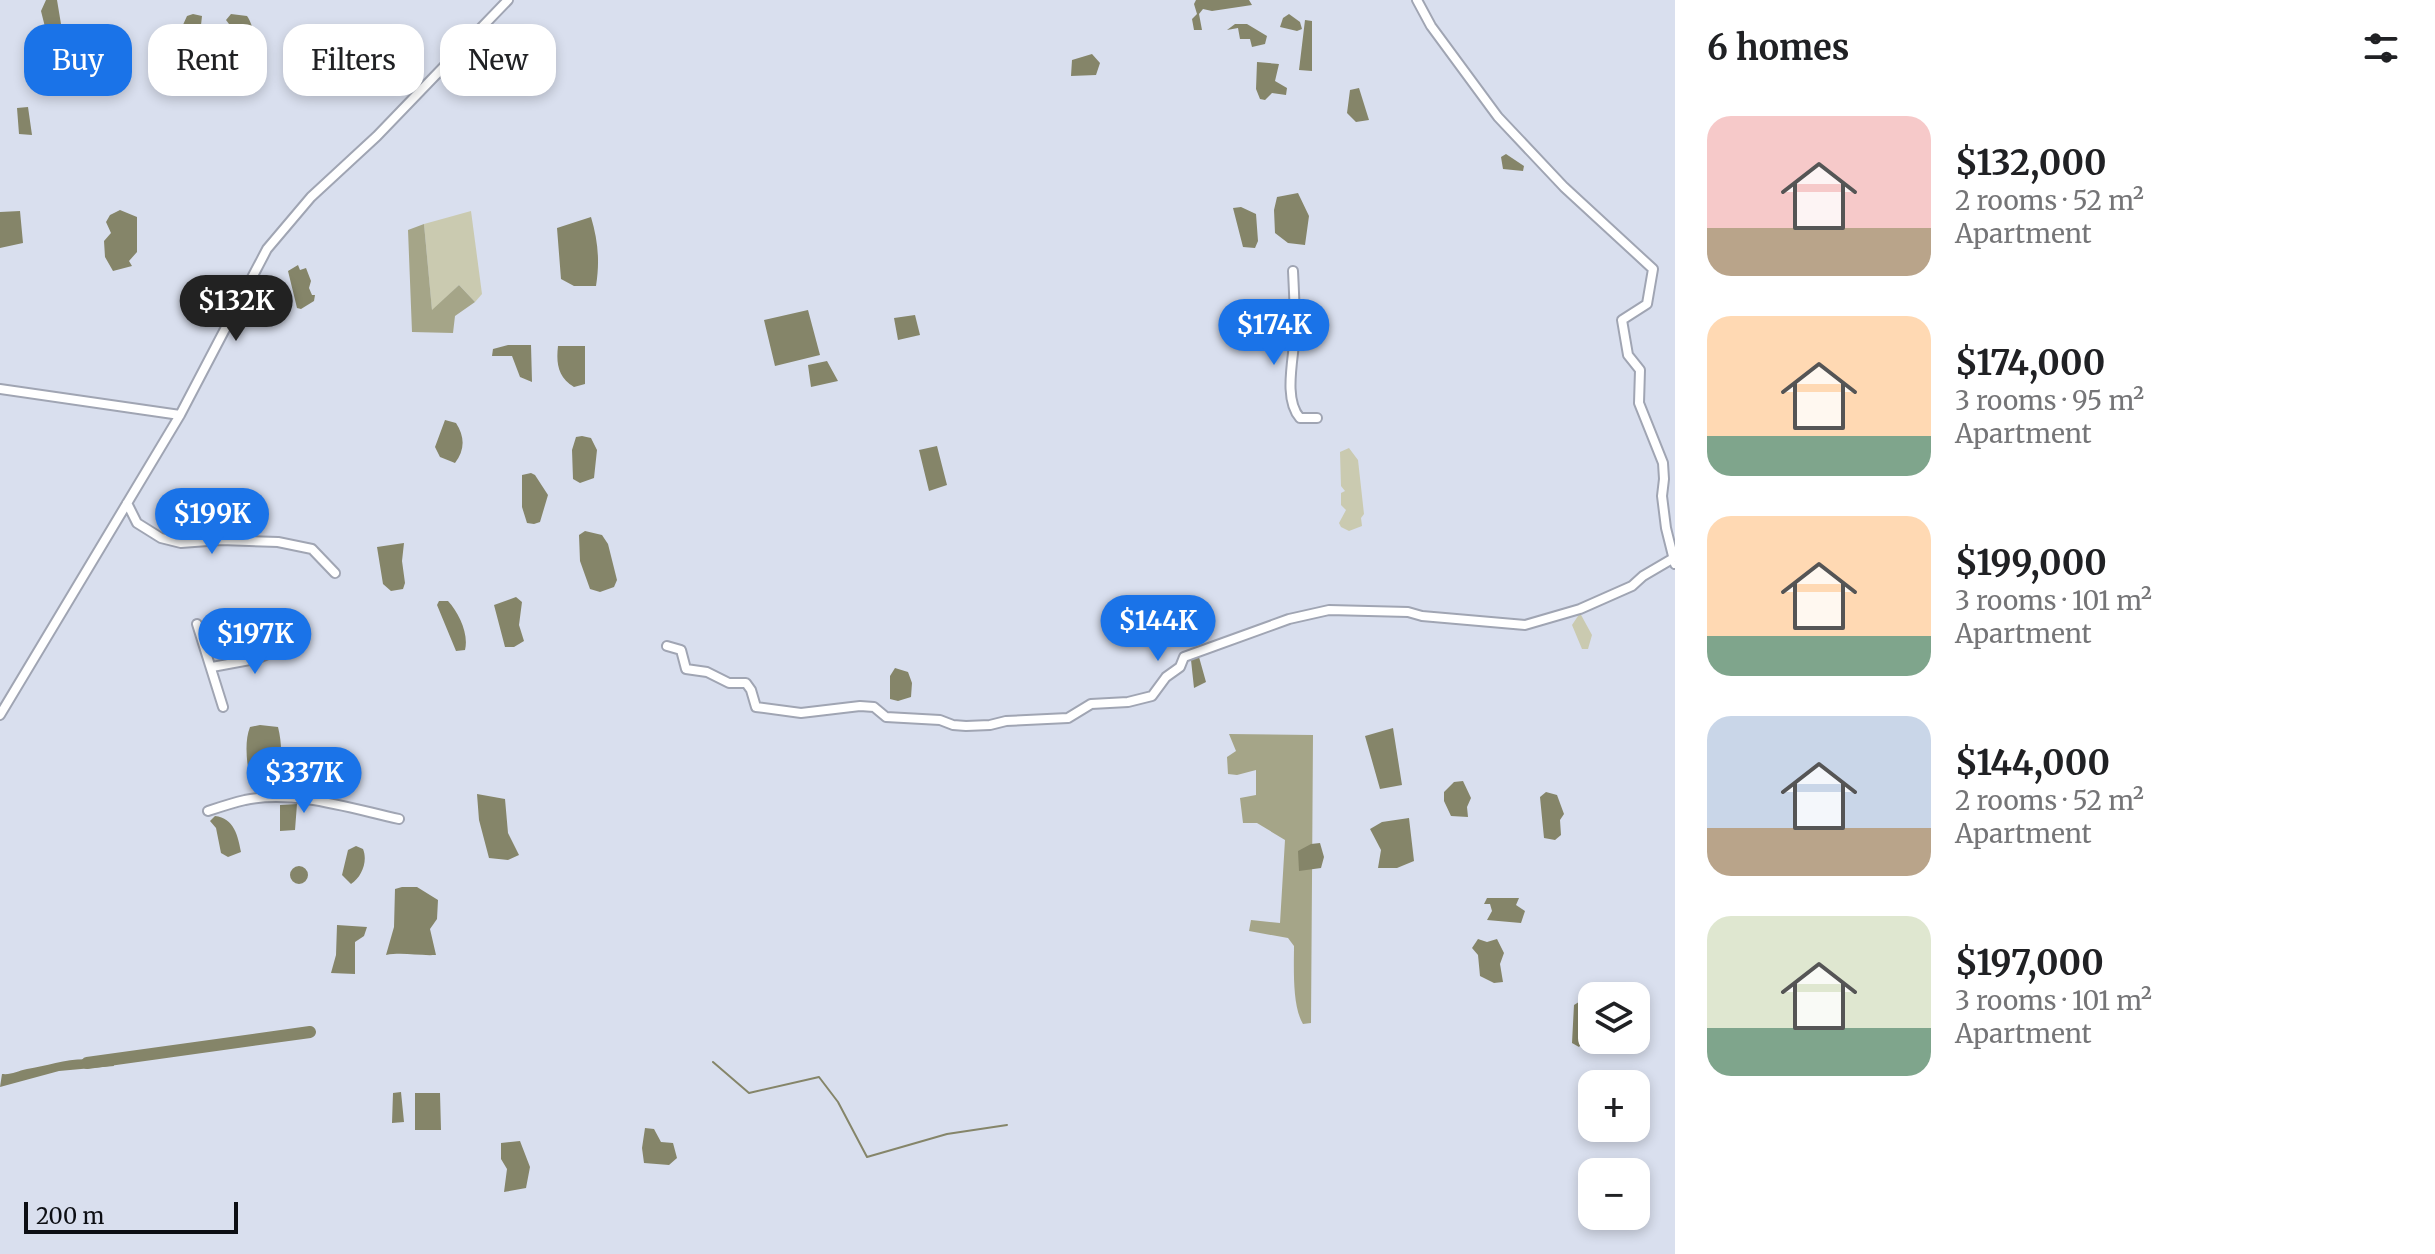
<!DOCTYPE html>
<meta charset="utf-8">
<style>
:root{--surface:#fff;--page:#f6f6f6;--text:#202124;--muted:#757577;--accent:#1a73e8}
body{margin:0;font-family:Merriweather,serif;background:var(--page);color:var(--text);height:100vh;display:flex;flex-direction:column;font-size:30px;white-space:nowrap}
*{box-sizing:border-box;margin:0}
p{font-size:26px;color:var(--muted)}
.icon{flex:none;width:44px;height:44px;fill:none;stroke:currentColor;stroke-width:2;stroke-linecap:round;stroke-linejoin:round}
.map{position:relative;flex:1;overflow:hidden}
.panel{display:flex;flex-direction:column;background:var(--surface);width:760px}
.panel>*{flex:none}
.hud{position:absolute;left:24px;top:24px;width:760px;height:72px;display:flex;gap:16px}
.buttons{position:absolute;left:1578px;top:982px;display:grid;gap:16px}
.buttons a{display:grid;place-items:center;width:72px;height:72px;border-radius:16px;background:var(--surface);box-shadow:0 4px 12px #0003;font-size:40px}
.scale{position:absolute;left:24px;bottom:20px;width:214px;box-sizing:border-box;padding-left:8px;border:4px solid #0d0f14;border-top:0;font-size:22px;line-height:28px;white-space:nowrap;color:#0d0f14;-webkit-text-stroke:6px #d9dfee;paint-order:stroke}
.price{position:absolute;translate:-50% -68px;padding:0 18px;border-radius:28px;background:var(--accent);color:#fff;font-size:26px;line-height:52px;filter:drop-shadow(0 2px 4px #0008)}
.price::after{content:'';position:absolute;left:50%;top:48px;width:24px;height:18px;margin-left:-12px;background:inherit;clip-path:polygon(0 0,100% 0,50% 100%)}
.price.on{background:#222;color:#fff}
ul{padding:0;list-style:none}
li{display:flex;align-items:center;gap:24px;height:200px;padding:0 32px}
li span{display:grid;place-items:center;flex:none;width:224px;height:160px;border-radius:24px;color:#555}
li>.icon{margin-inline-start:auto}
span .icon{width:96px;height:96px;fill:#fffc;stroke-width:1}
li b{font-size:34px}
h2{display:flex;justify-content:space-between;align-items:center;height:96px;padding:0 32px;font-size:34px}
.tag{padding:0 28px;border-radius:24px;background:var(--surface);box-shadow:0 4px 12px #0003;font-size:28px;line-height:72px}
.tag.on{background:var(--accent);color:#fff}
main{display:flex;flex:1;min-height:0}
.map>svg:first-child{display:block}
.green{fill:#cacab0}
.forest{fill:#a5a588}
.water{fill:#858569}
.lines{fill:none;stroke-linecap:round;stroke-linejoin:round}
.stream{stroke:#858569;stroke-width:2}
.river{stroke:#858569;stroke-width:12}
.minor-casing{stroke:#a0a5b3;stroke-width:12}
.minor{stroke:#fff;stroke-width:8}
</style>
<main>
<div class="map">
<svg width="1675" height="1254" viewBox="0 0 1675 1254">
<rect width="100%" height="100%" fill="#d9dfee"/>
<path class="green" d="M471 211 482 294 475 302 459 285 432 311 424 224Z
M1349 448 1358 460 1364 514 1361 518 1362 526 1349 531 1341 527 1339 523 1346 510 1341 505V493L1345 491 1341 486 1340 452Z
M1580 613 1592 635 1588 649H1582L1572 625Z"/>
<path class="forest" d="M424 224 432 310 459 285 475 302 455 316 453 333 412 332 408 230Z
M1229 734 1313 735 1311 1023 1303 1024C1292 1006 1294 967 1294 946L1288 938 1249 931 1251 920 1280 923 1285 840 1257 823H1243L1240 798 1256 795V770L1237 775 1228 774 1227 757 1236 751Z"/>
<path class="water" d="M46 0H57L62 30 45 27 41 11Z
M1196 0H1249L1252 5 1212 11 1203 9 1199 14 1202 30H1194L1192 19 1197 14 1194 4Z
M193 14 202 16 201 25 196 30 203 34 197 44 184 39 182 27 187 16Z
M231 14 247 16C253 23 260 55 259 64L255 67 248 66 239 72 233 68 230 70 227 63 232 54 226 45 228 42 224 32 229 24 226 20Z
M1289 14 1300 22 1302 29 1297 31 1280 27 1283 18Z
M1305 20 1312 21V71L1299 70Z
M1235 24H1247L1267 36 1265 44 1252 47 1250 39H1240L1238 28 1227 30Z
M1092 54 1100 63 1096 75 1071 76 1072 60Z
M1257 62 1279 64 1275 81 1287 88 1286 95 1272 93 1265 100 1260 99 1256 89Z
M1359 88 1369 120 1356 122 1347 113 1350 90Z
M28 107 32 135 19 134 17 108Z
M1506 154 1524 166 1523 171 1503 169 1501 157Z
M1298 193 1309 216 1305 245 1288 243 1275 233 1274 210 1277 197Z
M1241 207 1256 214 1258 241 1255 248 1243 247 1233 208Z
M120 210 137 217V252L129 261 132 266 113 271 105 257 104 241 111 233 106 222 110 215Z
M20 211 23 243 0 248V212Z
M591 217C598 241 600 261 596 286H574L561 279 557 228Z
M298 265 300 270 306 268 311 281 309 288 312 295H315L314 301 301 309 297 308 288 271Z
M808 310 820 355 775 366 764 320Z
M915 315 920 335 898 340 894 318Z
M508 345H531L532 382 520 377 512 356H492L493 349Z
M558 346H585V384L574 387C558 377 556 364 558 346Z
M827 361 838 381 811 387 808 365Z
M445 420 456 423C465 437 465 450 455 463L440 457 435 447Z
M582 436 591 438 597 450 594 478 580 483 573 479 572 450 576 437Z
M937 446 947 485 929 491 919 450Z
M531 473 535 475 548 495 540 522 534 524 527 523 522 507V475Z
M585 531 602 535 608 544 617 580 614 587 600 592 590 589 580 561 579 535Z
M404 543 402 561 405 583 403 589 391 591 383 584 377 547Z
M516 597 522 602 519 625 524 641 514 647H505L494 605Z
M439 601H448C459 613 469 634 465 650L456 651 437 605Z
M1199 657 1206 682 1194 688 1191 660Z
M895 668 908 672 912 683 911 697 898 701 890 699V676Z
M260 725 278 727C283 747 282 768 275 787L252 789C248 772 243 744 250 727Z
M1393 728 1402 785 1380 789 1365 736Z
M325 772H336L339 776 338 792 333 798 312 793 314 775Z
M1463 781 1471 798 1467 807 1468 817 1451 816 1444 801V792L1454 782Z
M1546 792 1557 795 1564 814 1560 820 1561 835 1555 840 1544 838 1540 797Z
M477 794 505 799 508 833 519 855 508 860 489 858 479 820Z
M297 804 295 830 280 831V805Z
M215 816C234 818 238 836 241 852L228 857 221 853 216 828 210 821Z
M1409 818 1414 861 1397 868H1378L1381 850 1370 829 1382 822Z
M1320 843 1324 857 1321 868 1299 871 1298 851 1311 844Z
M356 846 363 849C368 861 362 877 351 884L342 875 348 850Z
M290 875a9 9 0 1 1 18 0a9 9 0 1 1-18 0Z
M402 887H417L438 900 437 919 430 929 436 955C418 956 403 952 386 955L394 927 395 889Z
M1487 898H1519L1516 905 1525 911 1521 923 1487 920 1492 911 1490 904H1484Z
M337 925 367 927 364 936 355 942V974L331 973 336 955Z
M1478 939 1487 942 1497 939 1504 953 1500 964 1503 982 1494 983 1480 976 1478 955 1472 948Z
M1582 1000 1587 1010 1592 1011V1032L1579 1047 1572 1043 1574 1005Z
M112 1055 114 1066 59 1071 0 1087 2 1074C12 1075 17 1071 27 1069 52 1065 79 1054 104 1062Z
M401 1092 404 1122 392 1123 393 1093Z
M415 1093H440L441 1130H415Z
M645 1128 654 1129 661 1142 673 1143 677 1158 669 1165 644 1163 642 1148Z
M520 1141 530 1167 526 1188 504 1192 507 1169 501 1159V1143Z"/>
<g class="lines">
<path class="stream" d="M713 1062 749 1093 819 1077 838 1102 867 1157 947 1134 1007 1125"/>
<path class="river" d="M87 1063 310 1032"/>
<g class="minor-casing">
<path id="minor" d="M1417 0 1431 26 1498 117 1564 187 1653 269 1647 304 1622 320 1628 355 1640 370 1639 403 1663 463 1664 479 1662 496 1666 528 1675 564
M1293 271C1294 291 1295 310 1295 330 1295 354 1282 398 1300 418H1317
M0 389 180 415
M127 503 137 523 161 538 181 543 221 540 278 542 312 549 335 573
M197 624 223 707
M667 646 681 650 686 669 707 672 729 683H746L751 690 756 707 801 713 860 706 874 707 886 717 940 720 953 725 966 726 990 725 1006 721 1068 718 1091 704 1128 702 1152 696 1166 677 1180 667 1184 657 1289 619 1329 610 1408 612 1422 616 1525 625 1580 609 1632 586 1643 576 1672 559
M212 667 256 659 287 646
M0 715 180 415 267 249 311 197 377 136 508 0
M208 811C220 807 232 803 245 800 296 790 349 808 399 819"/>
</g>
<use href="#minor" class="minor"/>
</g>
</svg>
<div class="buttons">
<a><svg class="icon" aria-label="layers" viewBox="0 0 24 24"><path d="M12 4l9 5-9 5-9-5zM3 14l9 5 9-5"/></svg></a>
<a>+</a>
<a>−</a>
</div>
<div class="scale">200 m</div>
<b class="price on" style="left:236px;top:343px">$132K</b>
<b class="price" style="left:1274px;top:367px">$174K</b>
<b class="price" style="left:212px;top:556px">$199K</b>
<b class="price" style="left:1158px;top:663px">$144K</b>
<b class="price" style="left:255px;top:676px">$197K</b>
<b class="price" style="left:304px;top:815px">$337K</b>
<div class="hud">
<a class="tag on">Buy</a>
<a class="tag">Rent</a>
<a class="tag">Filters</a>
<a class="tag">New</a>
</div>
</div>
<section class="panel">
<h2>6 homes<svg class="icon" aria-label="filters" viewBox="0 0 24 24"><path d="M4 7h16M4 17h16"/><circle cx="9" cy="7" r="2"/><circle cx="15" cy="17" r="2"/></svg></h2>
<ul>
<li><span style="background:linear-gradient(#f6c9c9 70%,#b9a48a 0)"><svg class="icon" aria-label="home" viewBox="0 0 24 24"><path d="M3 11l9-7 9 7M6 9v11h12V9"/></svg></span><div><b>$132,000</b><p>2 rooms · 52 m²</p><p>Apartment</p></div></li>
<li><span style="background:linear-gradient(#ffd9b3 75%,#7fa58c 0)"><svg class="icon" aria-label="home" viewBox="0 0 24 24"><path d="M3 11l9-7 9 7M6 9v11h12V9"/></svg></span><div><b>$174,000</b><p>3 rooms · 95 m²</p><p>Apartment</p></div></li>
<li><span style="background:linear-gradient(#ffd9b3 75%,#7fa58c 0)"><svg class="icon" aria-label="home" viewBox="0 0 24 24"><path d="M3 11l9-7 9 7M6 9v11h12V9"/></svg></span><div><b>$199,000</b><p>3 rooms · 101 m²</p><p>Apartment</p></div></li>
<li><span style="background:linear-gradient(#c9d6e8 70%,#b9a48a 0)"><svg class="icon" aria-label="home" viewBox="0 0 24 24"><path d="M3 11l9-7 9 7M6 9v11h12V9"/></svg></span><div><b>$144,000</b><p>2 rooms · 52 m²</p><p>Apartment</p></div></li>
<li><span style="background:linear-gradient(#dfe7d0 70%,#7fa58c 0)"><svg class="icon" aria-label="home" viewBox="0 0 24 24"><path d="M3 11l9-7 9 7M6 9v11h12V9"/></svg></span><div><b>$197,000</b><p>3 rooms · 101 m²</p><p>Apartment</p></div></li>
</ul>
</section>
</main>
